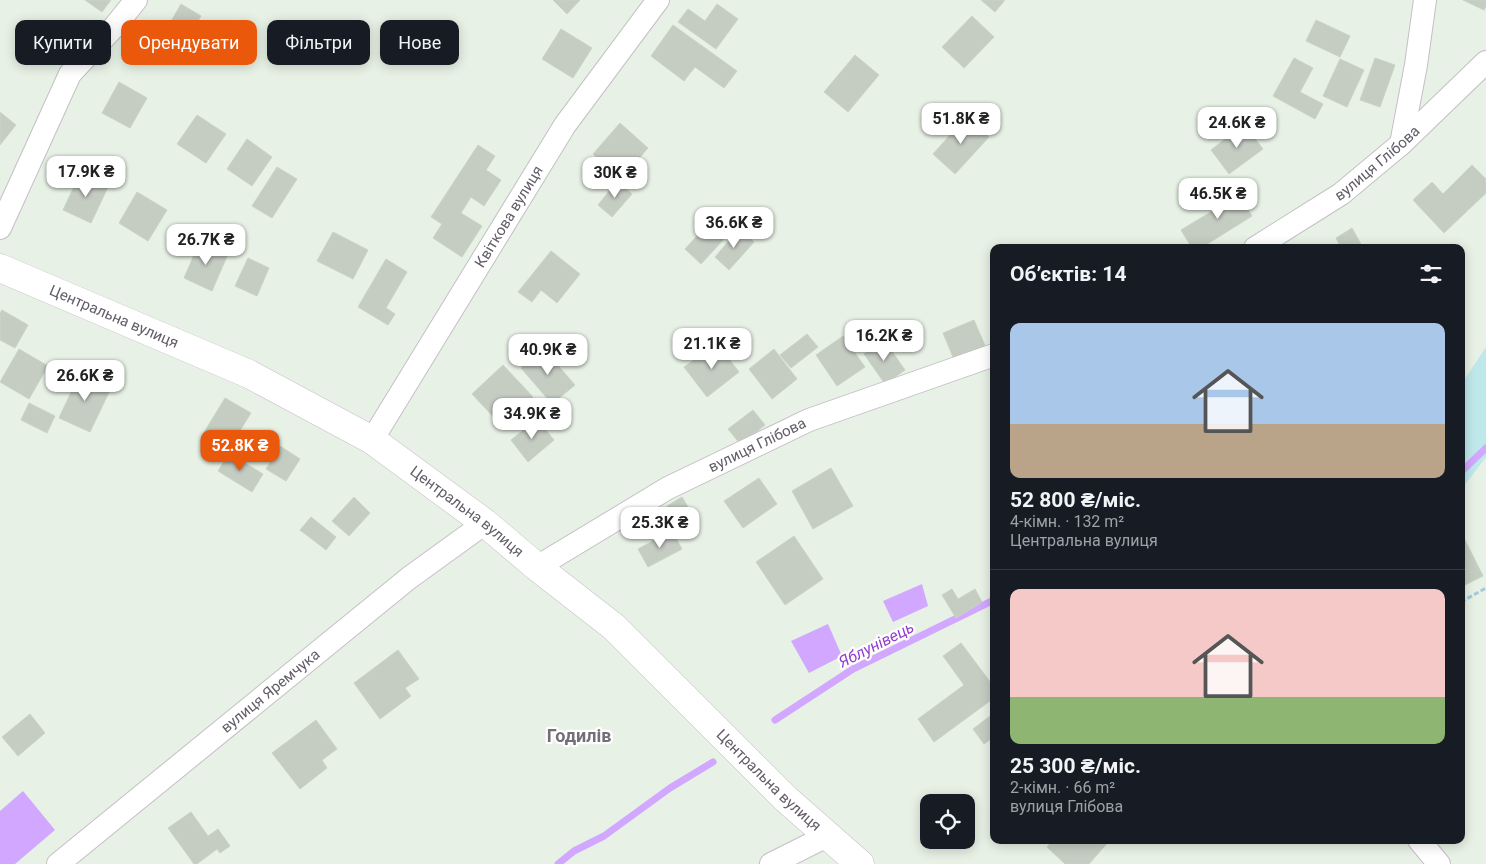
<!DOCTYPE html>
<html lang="uk">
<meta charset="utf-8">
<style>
:root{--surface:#171b24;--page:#20242c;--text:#f1f3f6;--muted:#9ea1a6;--line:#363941;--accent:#ea580c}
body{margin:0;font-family:Roboto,sans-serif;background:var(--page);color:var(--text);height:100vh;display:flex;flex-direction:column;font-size:19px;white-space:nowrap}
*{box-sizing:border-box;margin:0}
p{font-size:16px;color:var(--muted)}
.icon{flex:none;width:28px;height:28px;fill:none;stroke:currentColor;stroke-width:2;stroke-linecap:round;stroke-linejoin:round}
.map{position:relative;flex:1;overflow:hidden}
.side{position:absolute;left:990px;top:244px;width:475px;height:600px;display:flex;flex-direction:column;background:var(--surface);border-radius:10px;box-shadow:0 2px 12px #0003}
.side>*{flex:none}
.top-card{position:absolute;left:15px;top:20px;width:475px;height:45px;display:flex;gap:10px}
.fabs{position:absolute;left:920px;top:794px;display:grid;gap:10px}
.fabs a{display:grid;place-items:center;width:55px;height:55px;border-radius:10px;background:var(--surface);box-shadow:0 2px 12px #0003;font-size:25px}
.price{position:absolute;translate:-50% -42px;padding:0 11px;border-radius:10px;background:#fff;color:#222;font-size:16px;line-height:32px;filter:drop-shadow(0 1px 2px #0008)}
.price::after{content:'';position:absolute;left:50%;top:30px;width:15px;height:11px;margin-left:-8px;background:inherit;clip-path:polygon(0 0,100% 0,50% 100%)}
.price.on{background:var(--accent);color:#fff}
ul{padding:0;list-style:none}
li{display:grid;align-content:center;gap:10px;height:265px;padding:0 20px}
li+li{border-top:1px solid var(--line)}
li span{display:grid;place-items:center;height:155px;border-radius:10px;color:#555}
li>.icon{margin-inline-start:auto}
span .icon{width:90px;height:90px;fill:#fffc;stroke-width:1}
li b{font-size:21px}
h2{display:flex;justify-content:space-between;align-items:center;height:60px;padding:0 20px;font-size:21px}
.chip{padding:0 18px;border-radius:10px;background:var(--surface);box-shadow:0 2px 12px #0003;font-size:18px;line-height:45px}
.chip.on{background:var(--accent);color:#fff}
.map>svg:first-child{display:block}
.green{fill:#bfe8ea}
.water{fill:#d2a7ff}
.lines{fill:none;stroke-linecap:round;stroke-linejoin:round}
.stream{stroke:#d2a7ff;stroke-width:7}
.building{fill:#c5ccc2;stroke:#c7d6c3}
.street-casing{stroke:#c5bfc7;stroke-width:24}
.secondary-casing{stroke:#c8c1cb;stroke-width:29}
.path{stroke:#a1cadd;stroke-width:3;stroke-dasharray:5 2.5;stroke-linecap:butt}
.street{stroke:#fff;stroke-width:22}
.secondary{stroke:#fff;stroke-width:28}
.labels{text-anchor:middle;stroke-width:4.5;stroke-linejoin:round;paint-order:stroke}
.street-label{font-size:15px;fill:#635d67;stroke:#fff}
.water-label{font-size:16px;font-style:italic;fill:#903dcf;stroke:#fff}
.quarter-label{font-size:18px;font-weight:bold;fill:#746e79;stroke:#fff}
</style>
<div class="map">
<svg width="1486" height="864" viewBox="0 0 1486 864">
<rect width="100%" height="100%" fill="#e7f1e5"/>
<path class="green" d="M1486 347V457L1461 490V385Z"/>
<path class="water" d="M922 584 928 606 893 622 883 601Z
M828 624 842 656 809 673 791 641Z
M23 791 55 830 15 864H0V811Z"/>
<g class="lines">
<path class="stream" d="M1461 472 1486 448
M775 720 853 669 994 600
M558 864 574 851 604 836 670 788 713 762"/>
</g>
<path class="building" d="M85 0H111L102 12Z
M553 0H580L567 14Z
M981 0H1005L995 12Z
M1463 0H1486V6L1484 10Z
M181 4 201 16 181 49 162 37Z
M717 4 738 19 716 49 678 22 688 9 705 21Z
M972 16 994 37 964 68 942 47Z
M1316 20 1350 36 1340 57 1306 41Z
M673 25 737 71 724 88 695 67 684 81 651 56Z
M561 29 592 48 573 78 542 59Z
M855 55 879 75 848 112 824 92Z
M1294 58 1313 68 1300 92 1323 104 1315 119 1273 96Z
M1375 58 1395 65 1380 107 1360 100Z
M1340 59 1364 70 1347 107 1323 96Z
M119 82 147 98 130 128 102 113Z
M0 112 16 125 0 145Z
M197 115 226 134 206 163 177 144Z
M966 117 989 137 955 174 933 154Z
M620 123 648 148 621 179 593 154Z
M1244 124 1263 149 1229 174 1211 150Z
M247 139 272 157 252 186 227 169Z
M478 145 495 156 486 170 501 180 484 206 471 197 461 213 482 226 462 257 433 238 442 224 431 217Z
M1472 165 1486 179V193L1444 233 1413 200 1432 182 1443 194Z
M277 167 297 179 272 218 252 206Z
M80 174 108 187 91 223 63 210Z
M617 181 632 194 612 217 598 205Z
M1233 186 1252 216 1201 248H1192L1181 230 1219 207 1214 198Z
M137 192 167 210 148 241 119 223Z
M720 211 736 226 701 264 685 249Z
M1352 228 1363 248H1341L1336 238Z
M739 229 754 242 729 270 715 257Z
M333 232 368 250 353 279 317 261Z
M200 241 228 254 212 291 184 278Z
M551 251 580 274 557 303 541 290 532 302 518 292Z
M248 258 269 268 257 296 235 286Z
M386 259 407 272 386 308 395 314 388 325 358 307Z
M2 310 28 325 15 348 0 340V313Z
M974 320 986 348 955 362 943 333Z
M807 334 818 347 791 368 780 355Z
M843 336 865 367 837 386 816 355Z
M884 340 905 370 885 384 864 354Z
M717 343 739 372 707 397 684 367Z
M543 348 575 385 552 404 521 368Z
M19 349 48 366 29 399 0 382Z
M774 349 797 379 772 399 749 369Z
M503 365 533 397 502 426 472 394Z
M81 371 112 386 90 432 59 418Z
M225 398 251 413 228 450 203 434Z
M29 403 55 416 47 433 21 420Z
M753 410 765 425 741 445 728 429Z
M537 419 554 440 528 462 511 440Z
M280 446 300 459 286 481 266 469Z
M229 453 263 474 252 492 218 471Z
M831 468 853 506 813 529 792 491Z
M759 478 777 504 743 528 724 501Z
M354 497 370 513 349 536 332 521Z
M682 497 697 522 682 531 667 506Z
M311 517 336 537 326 550 300 530Z
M672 531 682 549 648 567 638 549Z
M794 536 823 579 785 605 756 562Z
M1465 540 1483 576 1461 587V542Z
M952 589 958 599 975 589 982 602 956 618 942 595Z
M961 643 994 687V698L934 742 918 719 964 685 943 656Z
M398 650 419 679 405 688 411 696 380 719 354 683Z
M994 713V737L984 744 973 729Z
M30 714 45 733 18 756 2 737Z
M316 720 337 749 322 760 327 768 300 789 272 753Z
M191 812 208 836 218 829 230 846 220 853 217 849 197 864H194L168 828Z
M1053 840H1110L1089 864H1065L1047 847Z"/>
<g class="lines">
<g class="street-casing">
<g id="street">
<path d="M1401 144 1416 65 1425 0"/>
<path d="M0 228 70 74 115 26 136 0"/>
<path id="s1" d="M1255 248 1341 194 1401 144 1486 62"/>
<path id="s2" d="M372 440 565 125 658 0"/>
<path id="s3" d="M537 567 668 488 809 420 994 355"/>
<path d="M1419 840 1439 864"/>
<path id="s4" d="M58 864 409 578 485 523"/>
<path d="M771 864 827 836"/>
</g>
</g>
<g class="secondary-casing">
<g id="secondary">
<path id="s5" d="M0 268 249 374 372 440 485 523 537 567 614 627 786 799 860 864"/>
</g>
</g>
<path class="path" d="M1461 602 1486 588"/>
<use href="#street" class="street"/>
<use href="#secondary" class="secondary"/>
</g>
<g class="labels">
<g class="street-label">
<text dy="5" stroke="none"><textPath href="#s1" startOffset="149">вулиця Глібова</textPath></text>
<text dy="5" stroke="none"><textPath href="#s2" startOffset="262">Квіткова вулиця</textPath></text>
<text dy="5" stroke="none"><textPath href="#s5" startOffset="124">Центральна вулиця</textPath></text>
<text dy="5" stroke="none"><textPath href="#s3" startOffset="252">вулиця Глібова</textPath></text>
<text dy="5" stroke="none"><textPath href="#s5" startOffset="529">Центральна вулиця</textPath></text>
<text dy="5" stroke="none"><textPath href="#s4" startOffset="274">вулиця Яремчука</textPath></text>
<text dy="5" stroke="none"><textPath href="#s5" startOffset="934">Центральна вулиця</textPath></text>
</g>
<g class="water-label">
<text transform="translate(876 644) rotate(-27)" y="6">Яблунівець</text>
</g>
<g class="quarter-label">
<text x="579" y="742">Годилів</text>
</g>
</g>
</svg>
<div class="fabs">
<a><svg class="icon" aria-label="locate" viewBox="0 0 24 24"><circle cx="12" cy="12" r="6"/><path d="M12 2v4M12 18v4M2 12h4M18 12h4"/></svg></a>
</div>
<b class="price" style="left:961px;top:145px">51.8K ₴</b>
<b class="price" style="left:1237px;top:149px">24.6K ₴</b>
<b class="price" style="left:86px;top:198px">17.9K ₴</b>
<b class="price" style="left:615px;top:199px">30K ₴</b>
<b class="price" style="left:1218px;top:220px">46.5K ₴</b>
<b class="price" style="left:734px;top:249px">36.6K ₴</b>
<b class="price" style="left:206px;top:266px">26.7K ₴</b>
<b class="price" style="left:884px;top:362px">16.2K ₴</b>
<b class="price" style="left:712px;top:370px">21.1K ₴</b>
<b class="price" style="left:548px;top:376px">40.9K ₴</b>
<b class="price" style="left:85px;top:402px">26.6K ₴</b>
<b class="price" style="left:532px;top:440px">34.9K ₴</b>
<b class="price on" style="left:240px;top:472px">52.8K ₴</b>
<b class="price" style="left:660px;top:549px">25.3K ₴</b>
<div class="top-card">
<a class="chip">Купити</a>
<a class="chip on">Орендувати</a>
<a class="chip">Фільтри</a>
<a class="chip">Нове</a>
</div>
<section class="side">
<h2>Об’єктів: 14<svg class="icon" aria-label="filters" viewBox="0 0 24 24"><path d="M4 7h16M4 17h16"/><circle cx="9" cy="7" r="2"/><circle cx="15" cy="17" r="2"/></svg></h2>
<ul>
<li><span style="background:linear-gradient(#a9c7e8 65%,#b9a48a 0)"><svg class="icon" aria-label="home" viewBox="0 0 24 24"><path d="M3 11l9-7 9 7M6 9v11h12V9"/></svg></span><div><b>52 800 ₴/міс.</b><p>4-кімн. · 132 m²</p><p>Центральна вулиця</p></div></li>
<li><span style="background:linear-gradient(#f6c9c9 70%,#8fb573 0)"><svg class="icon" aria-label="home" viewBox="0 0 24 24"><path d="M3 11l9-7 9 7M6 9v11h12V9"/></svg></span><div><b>25 300 ₴/міс.</b><p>2-кімн. · 66 m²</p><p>вулиця Глібова</p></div></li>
</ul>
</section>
</div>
